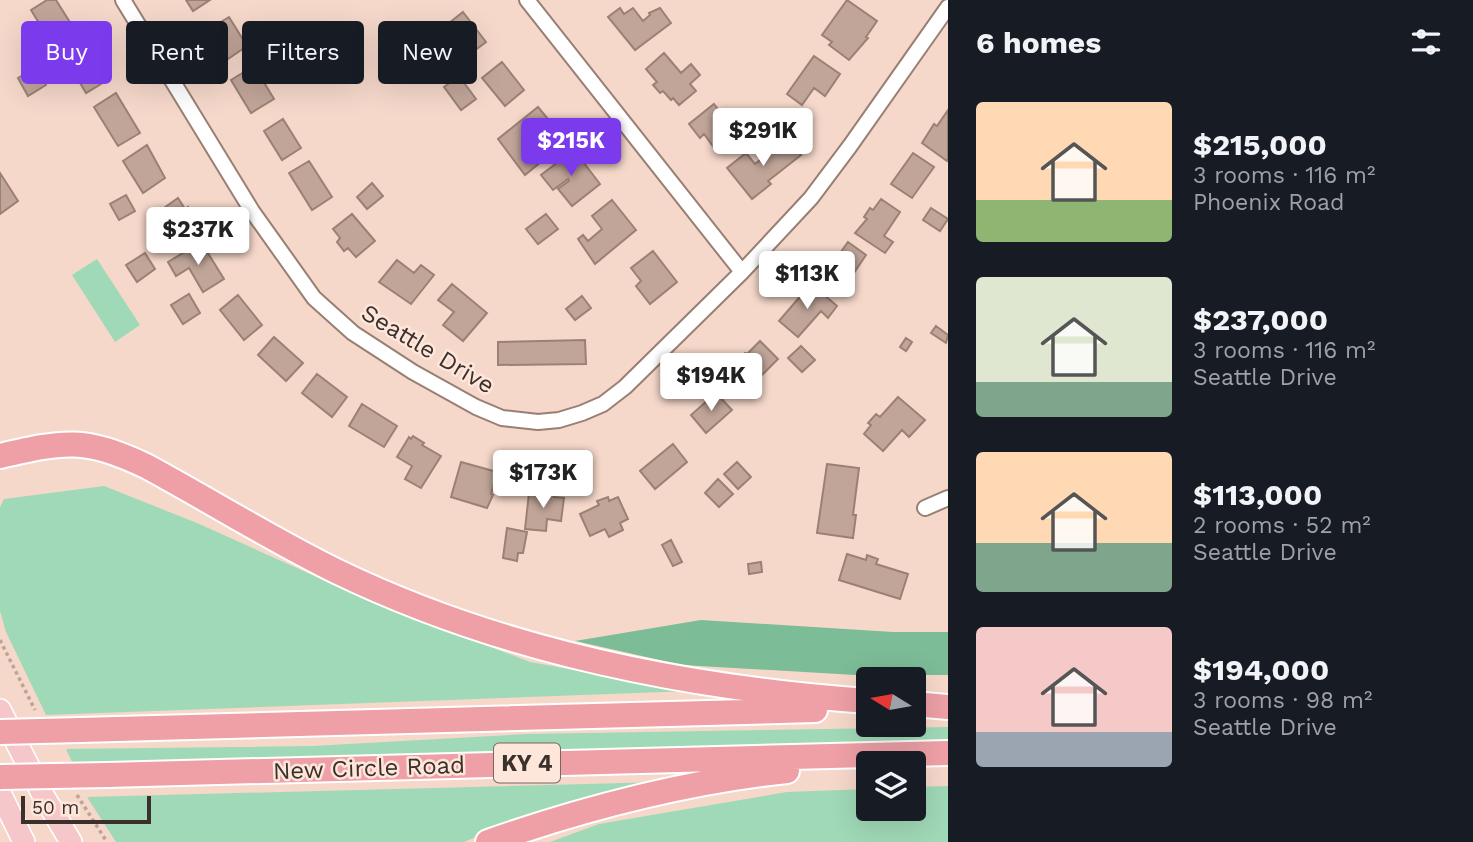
<!DOCTYPE html>
<meta charset="utf-8">
<style>
:root{--surface:#171b24;--page:#242831;--text:#f1f3f6;--muted:#9ea1a6;--accent:#7c3aed}
body{margin:0;font-family:"Work Sans",sans-serif;background:var(--page);color:var(--text);height:100vh;display:flex;flex-direction:column;font-size:26px;white-space:nowrap}
*{box-sizing:border-box;margin:0}
p{font-size:23px;color:var(--muted)}
.icon{flex:none;width:38px;height:38px;fill:none;stroke:currentColor;stroke-width:2;stroke-linecap:round;stroke-linejoin:round}
.map{position:relative;flex:1;overflow:hidden}
.drawer{display:flex;flex-direction:column;background:var(--surface);width:525px}
.drawer>*{flex:none}
.hud{position:absolute;left:21px;top:21px;width:665px;height:63px;display:flex;gap:14px}
.needle{width:46px;rotate:281deg}
.tools{position:absolute;left:856px;top:667px;display:grid;gap:14px}
.tools a{display:grid;place-items:center;width:70px;height:70px;border-radius:7px;background:var(--surface);box-shadow:0 7px 28px #0002;font-size:35px}
.scale{position:absolute;left:21px;bottom:18px;width:130px;box-sizing:border-box;padding-left:7px;border:4px solid #3b302b;border-top:0;font-size:19px;line-height:24px;white-space:nowrap;color:#3b302b;-webkit-text-stroke:5px #fee6db;paint-order:stroke}
.price{position:absolute;translate:-50% -60px;padding:0 16px;border-radius:7px;background:#fff;color:#222;font-size:23px;line-height:46px;filter:drop-shadow(0 2px 4px #0008)}
.price::after{content:'';position:absolute;left:50%;top:42px;width:21px;height:16px;margin-left:-10px;background:inherit;clip-path:polygon(0 0,100% 0,50% 100%)}
.price.selected{background:var(--accent);color:#fff}
ul{padding:0;list-style:none}
li{display:flex;align-items:center;gap:21px;height:175px;padding:0 28px}
li span{display:grid;place-items:center;flex:none;width:196px;height:140px;border-radius:7px;color:#555}
li>.icon{margin-inline-start:auto}
span .icon{width:84px;height:84px;fill:#fffc;stroke-width:1}
li b{font-size:30px}
h2{display:flex;justify-content:space-between;align-items:center;height:84px;padding:0 28px;font-size:30px}
.chip{padding:0 24px;border-radius:7px;background:var(--surface);box-shadow:0 7px 28px #0002;font-size:24px;line-height:63px}
.chip.selected{background:var(--accent);color:#fff}
main{display:flex;flex:1;min-height:0}
.map>svg:first-child{display:block}
.green{fill:#a0d9b7}
.forest{fill:#7cbc97}
.building{fill:#c1a599;stroke:#9b8174;stroke-width:2}
.lines{fill:none;stroke-linecap:round;stroke-linejoin:round}
.minor-casing{stroke:#997f73;stroke-width:18}
.primary-casing{stroke:#fff;stroke-width:24}
.motorway-casing{stroke:#fff;stroke-width:28}
.path{stroke:#bca499;stroke-width:3.5;stroke-dasharray:3.5 3.5;stroke-linecap:butt}
.minor{stroke:#fff;stroke-width:14}
.primary{stroke:#f5c6ca;stroke-width:21}
.motorway{stroke:#eea0a6;stroke-width:24}
.motorway-bridge-casing{stroke:#fff;stroke-width:28;stroke-linecap:butt}
.motorway-bridge{stroke:#eea0a6;stroke-width:24}
.labels{text-anchor:middle;stroke-width:5;stroke-linejoin:round;paint-order:stroke}
.shield{fill:#fee6db;stroke:#766760;stroke-width:2}
.shield-label{font-size:23px;font-weight:bold;fill:#3b302b}
.street-label{font-size:24px;fill:#3b302b;stroke:#fee6db}
</style>
<main>
<div class="map">
<svg width="948" height="842" viewBox="0 0 948 842">
<rect width="100%" height="100%" fill="#f5d8ca"/>
<path class="green" d="M97 259 140 325 115 342 72 275Z
M104 486 197 523 368 600 530 662 691 691 46 715 6 632 0 611V507L4 499Z
M948 727V743L74 766 66 749 313 746 526 734Z
M663 782 498 828 464 842H116L87 797Z
M948 786V842H550L599 824 787 792 868 789V808H914V787Z"/>
<path class="forest" d="M701 620 893 632H948V675H855L682 665 575 641Z"/>
<path class="building" d="M47 0H56L76 32 53 46 31 10Z
M186 0H210L193 11Z
M847 0 877 21 866 37 868 38 849 60 829 45 832 42 822 35Z
M620 8 624 14 633 8 643 21 650 15 649 13 660 8 671 23 635 50 608 17Z
M463 12 486 42 466 57 464 54 461 57 441 36 447 31 444 27Z
M229 17 247 46 225 61 206 31Z
M298 28 308 45 288 56 279 40Z
M87 52 106 81 86 93 73 71 65 76 62 71 69 67 67 64Z
M664 53 681 73 691 64 700 75 690 84 696 91 679 105 673 98 671 100 663 91 660 93 653 85 657 82 646 69Z
M814 56 840 74 825 96 814 88 802 105 787 94Z
M502 62 524 90 505 106 482 78Z
M254 66 274 99 251 113 231 80Z
M36 67 46 85 28 96 18 78Z
M459 76 476 99 461 110 444 87Z
M116 93 140 133 118 146 94 107Z
M714 104 742 139 726 152 720 145 715 149 704 134 700 138 689 124Z
M538 107 567 142 547 158 530 136 525 140 542 161 525 175 498 139Z
M948 110V159L947 161 922 143 934 124 937 126Z
M283 119 301 148 282 160 264 131Z
M787 138 801 155 768 181 771 184 752 199 727 168 746 153 755 164Z
M147 145 165 178 143 193 123 161Z
M574 150 600 184 572 206 558 189 569 181 568 179 553 190 541 175Z
M913 153 934 167 912 198 891 184Z
M309 161 332 197 312 210 289 173Z
M0 173 18 201 0 214Z
M372 183 383 196 367 209 357 197Z
M126 195 135 211 119 220 110 204Z
M178 198 185 209 188 207 197 225 174 239 157 213Z
M881 199 900 212 884 236 893 242 885 253 855 233 867 219 864 217 870 208 873 210Z
M612 200 636 230 595 264 578 239 583 235 588 241 602 229 592 216Z
M931 208 948 219 940 231 923 220Z
M352 214 375 241 356 257 348 248 344 251 337 242 340 238 333 229Z
M546 214 558 229 538 244 526 229Z
M201 242 224 279 203 292 189 268 176 276 168 262Z
M848 242 866 255 845 286 826 273Z
M653 251 677 282 650 304 636 286 641 281 631 268Z
M145 253 155 269 137 282 126 265Z
M397 260 414 273 421 265 434 275 411 304 379 282Z
M452 284 487 313 463 341 443 325 454 312 438 300Z
M816 288 837 306 828 318 821 311 798 337 779 321 804 292 809 296Z
M189 294 200 313 183 324 171 305Z
M238 295 262 325 244 340 220 310Z
M582 296 591 308 575 320 566 309Z
M936 326 948 335 946 343 931 333Z
M274 337 303 363 286 381 258 355Z
M906 338 912 342 906 351 900 347Z
M585 340 586 364 498 365V342Z
M760 341 778 359 739 398 721 380 745 353 747 354Z
M801 346 815 360 802 372 788 358Z
M317 374 347 397 332 417 302 393Z
M716 393 732 410 706 433 691 415Z
M898 397 925 420 909 437 902 430 883 451 864 434 871 425 868 423 876 414 880 417Z
M362 404 397 426 384 447 349 426Z
M413 436 424 443 422 445 441 456 421 488 405 479 412 466 397 457 409 437 411 439Z
M673 444 687 462 655 489 640 471Z
M461 462 497 472 491 494 493 495 487 508 451 497Z
M737 462 751 477 738 489 724 474Z
M827 464 859 468 853 515H856L853 538 817 533Z
M718 479 733 494 719 507 705 493Z
M541 490 555 491 554 497 564 498 561 521 547 519 546 531 525 529 529 493 540 495Z
M608 497 609 501 618 497 628 519 620 523 623 530 609 537 605 529 590 536 580 514 599 505 597 501Z
M507 528 527 532 523 553H518L517 561 503 558Z
M671 540 682 562 673 566 662 545Z
M847 554 866 560 867 555 878 559 876 564 908 574 900 599 839 580Z
M761 562 762 572 749 574 748 564Z"/>
<g class="lines">
<g class="minor-casing">
<path id="minor" d="M123 0 252 211 314 298 353 333 413 372 476 407 502 418 538 422 559 420 582 413 603 404 625 387 742 272 811 198 850 146 948 7
M527 0 742 272
M925 508 948 498"/>
</g>
<g class="primary-casing">
<path id="primary" d="M0 710 43 795 71 842
M0 793 24 842"/>
</g>
<g class="motorway-casing">
<path id="motorway" d="M0 456C65 441 84 437 146 466 209 500 271 539 336 571 501 651 686 688 868 701
M914 704 948 707
M80 730 815 710
M107 775 948 753
M488 842C585 808 685 782 787 771"/>
</g>
<path class="path" d="M0 640 35 710
M77 795 107 842"/>
<use href="#minor" class="minor"/>
<use href="#primary" class="primary"/>
<use href="#motorway" class="motorway"/>
<g class="motorway-bridge-casing">
<path id="motorway-bridge" d="M0 732 80 730
M0 777 107 775"/>
</g>
<use href="#motorway-bridge" class="motorway-bridge"/>
</g>
<g class="labels">
<rect class="shield" x="494" y="743.5" width="66" height="39" rx="5"/>
<g class="shield-label">
<text x="527" y="771">KY 4</text>
</g>
<g class="street-label">
<text transform="translate(428 349) rotate(31)" y="8">Seattle Drive</text>
<text transform="translate(369 768) rotate(-2)" y="8">New Circle Road</text>
</g>
</g>
</svg>
<div class="tools">
<a><svg class="needle" viewBox="-14 -14 28 28"><path d="M0-13l5 13h-10z" fill="#e53935"/><path d="M0 13l5-13h-10z" fill="#9ea1a6"/></svg></a>
<a><svg class="icon" aria-label="layers" viewBox="0 0 24 24"><path d="M12 4l9 5-9 5-9-5zM3 14l9 5 9-5"/></svg></a>
</div>
<div class="scale">50 m</div>
<b class="price" style="left:763px;top:168px">$291K</b>
<b class="price selected" style="left:571px;top:178px">$215K</b>
<b class="price" style="left:198px;top:267px">$237K</b>
<b class="price" style="left:807px;top:311px">$113K</b>
<b class="price" style="left:711px;top:413px">$194K</b>
<b class="price" style="left:543px;top:510px">$173K</b>
<div class="hud">
<a class="chip selected">Buy</a>
<a class="chip">Rent</a>
<a class="chip">Filters</a>
<a class="chip">New</a>
</div>
</div>
<section class="drawer">
<h2>6 homes<svg class="icon" aria-label="filters" viewBox="0 0 24 24"><path d="M4 7h16M4 17h16"/><circle cx="9" cy="7" r="2"/><circle cx="15" cy="17" r="2"/></svg></h2>
<ul>
<li><span style="background:linear-gradient(#ffd9b3 70%,#8fb573 0)"><svg class="icon" aria-label="home" viewBox="0 0 24 24"><path d="M3 11l9-7 9 7M6 9v11h12V9"/></svg></span><div><b>$215,000</b><p>3 rooms · 116 m²</p><p>Phoenix Road</p></div></li>
<li><span style="background:linear-gradient(#dfe7d0 75%,#7fa58c 0)"><svg class="icon" aria-label="home" viewBox="0 0 24 24"><path d="M3 11l9-7 9 7M6 9v11h12V9"/></svg></span><div><b>$237,000</b><p>3 rooms · 116 m²</p><p>Seattle Drive</p></div></li>
<li><span style="background:linear-gradient(#ffd9b3 65%,#7fa58c 0)"><svg class="icon" aria-label="home" viewBox="0 0 24 24"><path d="M3 11l9-7 9 7M6 9v11h12V9"/></svg></span><div><b>$113,000</b><p>2 rooms · 52 m²</p><p>Seattle Drive</p></div></li>
<li><span style="background:linear-gradient(#f6c9c9 75%,#9aa5b1 0)"><svg class="icon" aria-label="home" viewBox="0 0 24 24"><path d="M3 11l9-7 9 7M6 9v11h12V9"/></svg></span><div><b>$194,000</b><p>3 rooms · 98 m²</p><p>Seattle Drive</p></div></li>
</ul>
</section>
</main>
